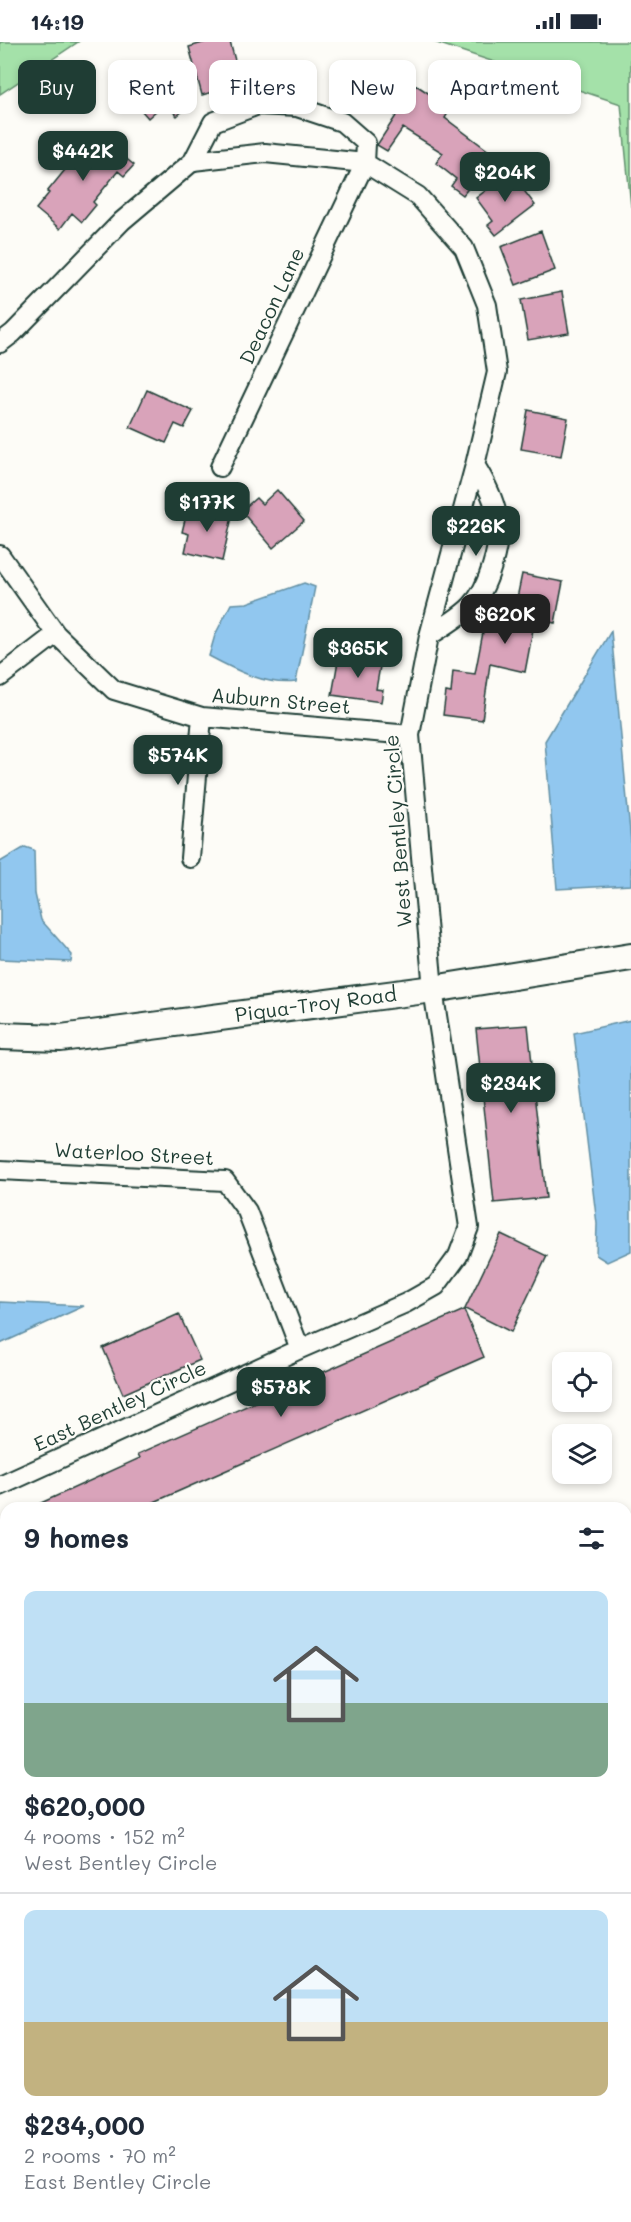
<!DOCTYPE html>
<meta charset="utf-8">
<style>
:root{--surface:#fff;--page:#f2f2f3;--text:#1f2937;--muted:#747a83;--line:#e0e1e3;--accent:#1f3d34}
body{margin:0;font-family:Mali,sans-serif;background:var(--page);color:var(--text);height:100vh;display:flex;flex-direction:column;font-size:22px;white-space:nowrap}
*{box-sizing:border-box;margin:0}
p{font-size:20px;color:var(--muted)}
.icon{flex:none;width:33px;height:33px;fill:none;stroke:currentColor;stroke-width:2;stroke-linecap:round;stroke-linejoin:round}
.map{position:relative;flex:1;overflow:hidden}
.side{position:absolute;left:0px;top:1460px;width:632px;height:722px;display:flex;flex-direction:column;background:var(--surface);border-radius:18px 18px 0 0;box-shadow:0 3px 9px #0003}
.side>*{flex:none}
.top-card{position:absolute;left:18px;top:18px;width:596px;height:54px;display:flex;gap:12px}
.tools{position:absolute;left:552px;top:1310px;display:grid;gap:12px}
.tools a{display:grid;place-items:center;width:60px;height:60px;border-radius:12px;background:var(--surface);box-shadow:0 3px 9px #0003;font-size:30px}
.price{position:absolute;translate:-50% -51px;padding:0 14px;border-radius:12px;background:var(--accent);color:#fff;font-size:20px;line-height:39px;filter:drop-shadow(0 2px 3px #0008)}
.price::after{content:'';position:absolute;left:50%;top:36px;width:18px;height:14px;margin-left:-9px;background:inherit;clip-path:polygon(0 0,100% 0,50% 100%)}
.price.on{background:#222;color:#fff}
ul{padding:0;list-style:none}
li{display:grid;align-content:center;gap:12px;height:318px;padding:0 24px}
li+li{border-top:2px solid var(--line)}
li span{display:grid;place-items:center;height:186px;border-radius:12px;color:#555}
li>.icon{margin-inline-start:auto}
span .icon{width:108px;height:108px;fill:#fffc;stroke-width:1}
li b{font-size:26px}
h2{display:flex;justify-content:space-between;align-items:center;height:72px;padding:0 24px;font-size:26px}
.pill{padding:0 21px;border-radius:12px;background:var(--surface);box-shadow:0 3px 9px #0003;font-size:21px;line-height:54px}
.pill.on{background:var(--accent);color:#fff}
.status{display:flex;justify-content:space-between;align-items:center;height:42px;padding:0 30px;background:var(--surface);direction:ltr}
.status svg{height:16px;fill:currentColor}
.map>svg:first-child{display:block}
.green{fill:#a4e1a9;stroke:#628f6e;stroke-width:1.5}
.water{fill:#91c7ef;stroke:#6390a4;stroke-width:1.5}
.building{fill:#d9a3ba;stroke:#1f3d34;stroke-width:1.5}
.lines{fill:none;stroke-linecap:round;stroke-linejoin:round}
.street-casing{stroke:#1f3d34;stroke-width:22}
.secondary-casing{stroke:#1f3d34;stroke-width:30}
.street{stroke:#fdfcf7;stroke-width:18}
.secondary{stroke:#fdfcf7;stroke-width:26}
.labels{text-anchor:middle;stroke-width:4.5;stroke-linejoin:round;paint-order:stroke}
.street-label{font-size:20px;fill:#1f3d34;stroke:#fdfcf7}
</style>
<div class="status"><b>14:19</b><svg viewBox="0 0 49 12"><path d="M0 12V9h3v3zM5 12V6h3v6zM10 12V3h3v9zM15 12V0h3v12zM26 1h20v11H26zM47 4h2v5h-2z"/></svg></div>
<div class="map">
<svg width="631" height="2180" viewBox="0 0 631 2180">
<rect width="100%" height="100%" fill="#fdfcf7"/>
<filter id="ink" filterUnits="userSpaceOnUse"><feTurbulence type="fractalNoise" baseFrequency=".0167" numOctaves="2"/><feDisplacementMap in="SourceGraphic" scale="12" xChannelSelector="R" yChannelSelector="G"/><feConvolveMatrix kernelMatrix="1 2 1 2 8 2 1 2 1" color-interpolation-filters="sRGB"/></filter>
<g filter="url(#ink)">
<path class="green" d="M0 0H78L0 52Z
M434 0H631V165L621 62Z"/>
<path class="water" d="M304 541 315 545 296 640C266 644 235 628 209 614L215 593 231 562 247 561Z
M611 589 631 800V843L557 847 545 699Z
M25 805 34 808 35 852 41 878 72 913 71 920 0 917V820Z
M631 978V1209L607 1220 596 1213 597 1182 574 991Z
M0 1260 84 1264 0 1302Z"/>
<path class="building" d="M206 0H230L239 33 214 41 216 49 202 53 189 5Z
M161 25 192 61 177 74 165 61 148 76 128 53Z
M416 43 451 66 445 76 494 113 463 153 451 144 456 137 436 121 443 111 403 86 387 109 377 103Z
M95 91 134 123 124 134 118 129 93 160 96 163 82 180 72 171 60 187 36 167 49 151 47 150Z
M510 130 535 163 496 193 488 183 493 179 476 156Z
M541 189 555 228 516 243 501 205Z
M562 250 569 291 528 298 521 258Z
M147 348 193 369 184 386 175 382 166 401 130 385Z
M528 368 568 376 561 414 521 407Z
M277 448 304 479 273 506 241 469 256 456 262 462Z
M188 465 232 475 222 519 185 510 189 492 182 490Z
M522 532 563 540 555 581 535 577 525 630 490 622 482 678 443 673 446 650 451 651 453 629 475 632 484 585 490 586 491 580 505 583 510 559 516 561Z
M339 613 381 619 376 647 383 648 381 660 332 653Z
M528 983 546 1156 494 1161 476 987Z
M501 1192 547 1214 511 1290 465 1267Z
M464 1268 484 1315 152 1461 154 1466H30L140 1416 138 1412Z
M179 1272 200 1318 123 1352 103 1306Z"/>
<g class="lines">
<g class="street-casing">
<path id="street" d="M193 119 213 80 258 63 297 65 342 80 366 101 365 121 220 425
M0 301 13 291 122 179 193 119 265 111 365 121 418 154 464 206 487 263 497 330 475 423 429 594 410 693 433 947 469 1185 458 1214 436 1244 406 1261 300 1307 0 1444
M0 513 56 592 114 648 202 675 410 693
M429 594C443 585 459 576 471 564 481 554 488 537 492 524 505 483 497 459 475 423
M0 635 56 592
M190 816 202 675
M0 1128 225 1139 247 1169 300 1307
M626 1674 629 1673
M0 1833 6 1831
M0 1933 6 1959
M626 2039 631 2038
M55 2175V2180
M443 2175 444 2180"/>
</g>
<g class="secondary-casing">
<g id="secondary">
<path id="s1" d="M0 994 61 996 433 947 631 915"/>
</g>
</g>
<use href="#street" class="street"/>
<use href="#secondary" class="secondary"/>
</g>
</g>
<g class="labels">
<g class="street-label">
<text transform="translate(272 264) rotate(-65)" y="7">Deacon Lane</text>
<text transform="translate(281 659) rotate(5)" y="7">Auburn Street</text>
<text transform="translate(398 789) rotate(-94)" y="7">West Bentley Circle</text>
<text dy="7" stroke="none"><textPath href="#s1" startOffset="318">Piqua-Troy Road</textPath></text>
<text transform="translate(134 1112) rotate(3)" y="7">Waterloo Street</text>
<text transform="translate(120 1364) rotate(-25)" y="7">East Bentley Circle</text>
</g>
</g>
</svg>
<div class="tools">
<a><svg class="icon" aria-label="locate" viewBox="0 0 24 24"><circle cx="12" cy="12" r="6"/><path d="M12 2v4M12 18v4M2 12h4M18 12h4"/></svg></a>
<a><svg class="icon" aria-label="layers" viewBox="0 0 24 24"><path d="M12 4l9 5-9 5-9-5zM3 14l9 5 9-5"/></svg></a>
</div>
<b class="price" style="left:83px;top:140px">$442K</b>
<b class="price" style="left:505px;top:161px">$204K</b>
<b class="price" style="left:207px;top:491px">$177K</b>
<b class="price" style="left:476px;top:515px">$226K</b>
<b class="price on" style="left:505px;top:603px">$620K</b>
<b class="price" style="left:358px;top:637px">$365K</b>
<b class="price" style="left:178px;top:744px">$574K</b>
<b class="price" style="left:511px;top:1072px">$234K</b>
<b class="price" style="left:281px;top:1376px">$578K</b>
<div class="top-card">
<a class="pill on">Buy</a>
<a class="pill">Rent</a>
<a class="pill">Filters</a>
<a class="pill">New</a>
<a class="pill">Apartment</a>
</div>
<section class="side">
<h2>9 homes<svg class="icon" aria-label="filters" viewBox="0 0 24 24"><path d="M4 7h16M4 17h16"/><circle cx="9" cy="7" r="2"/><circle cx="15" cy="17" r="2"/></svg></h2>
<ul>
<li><span style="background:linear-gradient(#bfe0f5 60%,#7fa58c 0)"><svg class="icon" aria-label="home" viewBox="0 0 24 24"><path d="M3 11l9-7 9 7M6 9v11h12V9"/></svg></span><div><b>$620,000</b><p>4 rooms · 152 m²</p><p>West Bentley Circle</p></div></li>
<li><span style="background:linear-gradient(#bfe0f5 60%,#c2b280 0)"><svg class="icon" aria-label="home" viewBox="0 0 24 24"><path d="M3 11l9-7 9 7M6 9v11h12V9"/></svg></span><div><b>$234,000</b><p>2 rooms · 70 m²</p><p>East Bentley Circle</p></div></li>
</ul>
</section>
</div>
